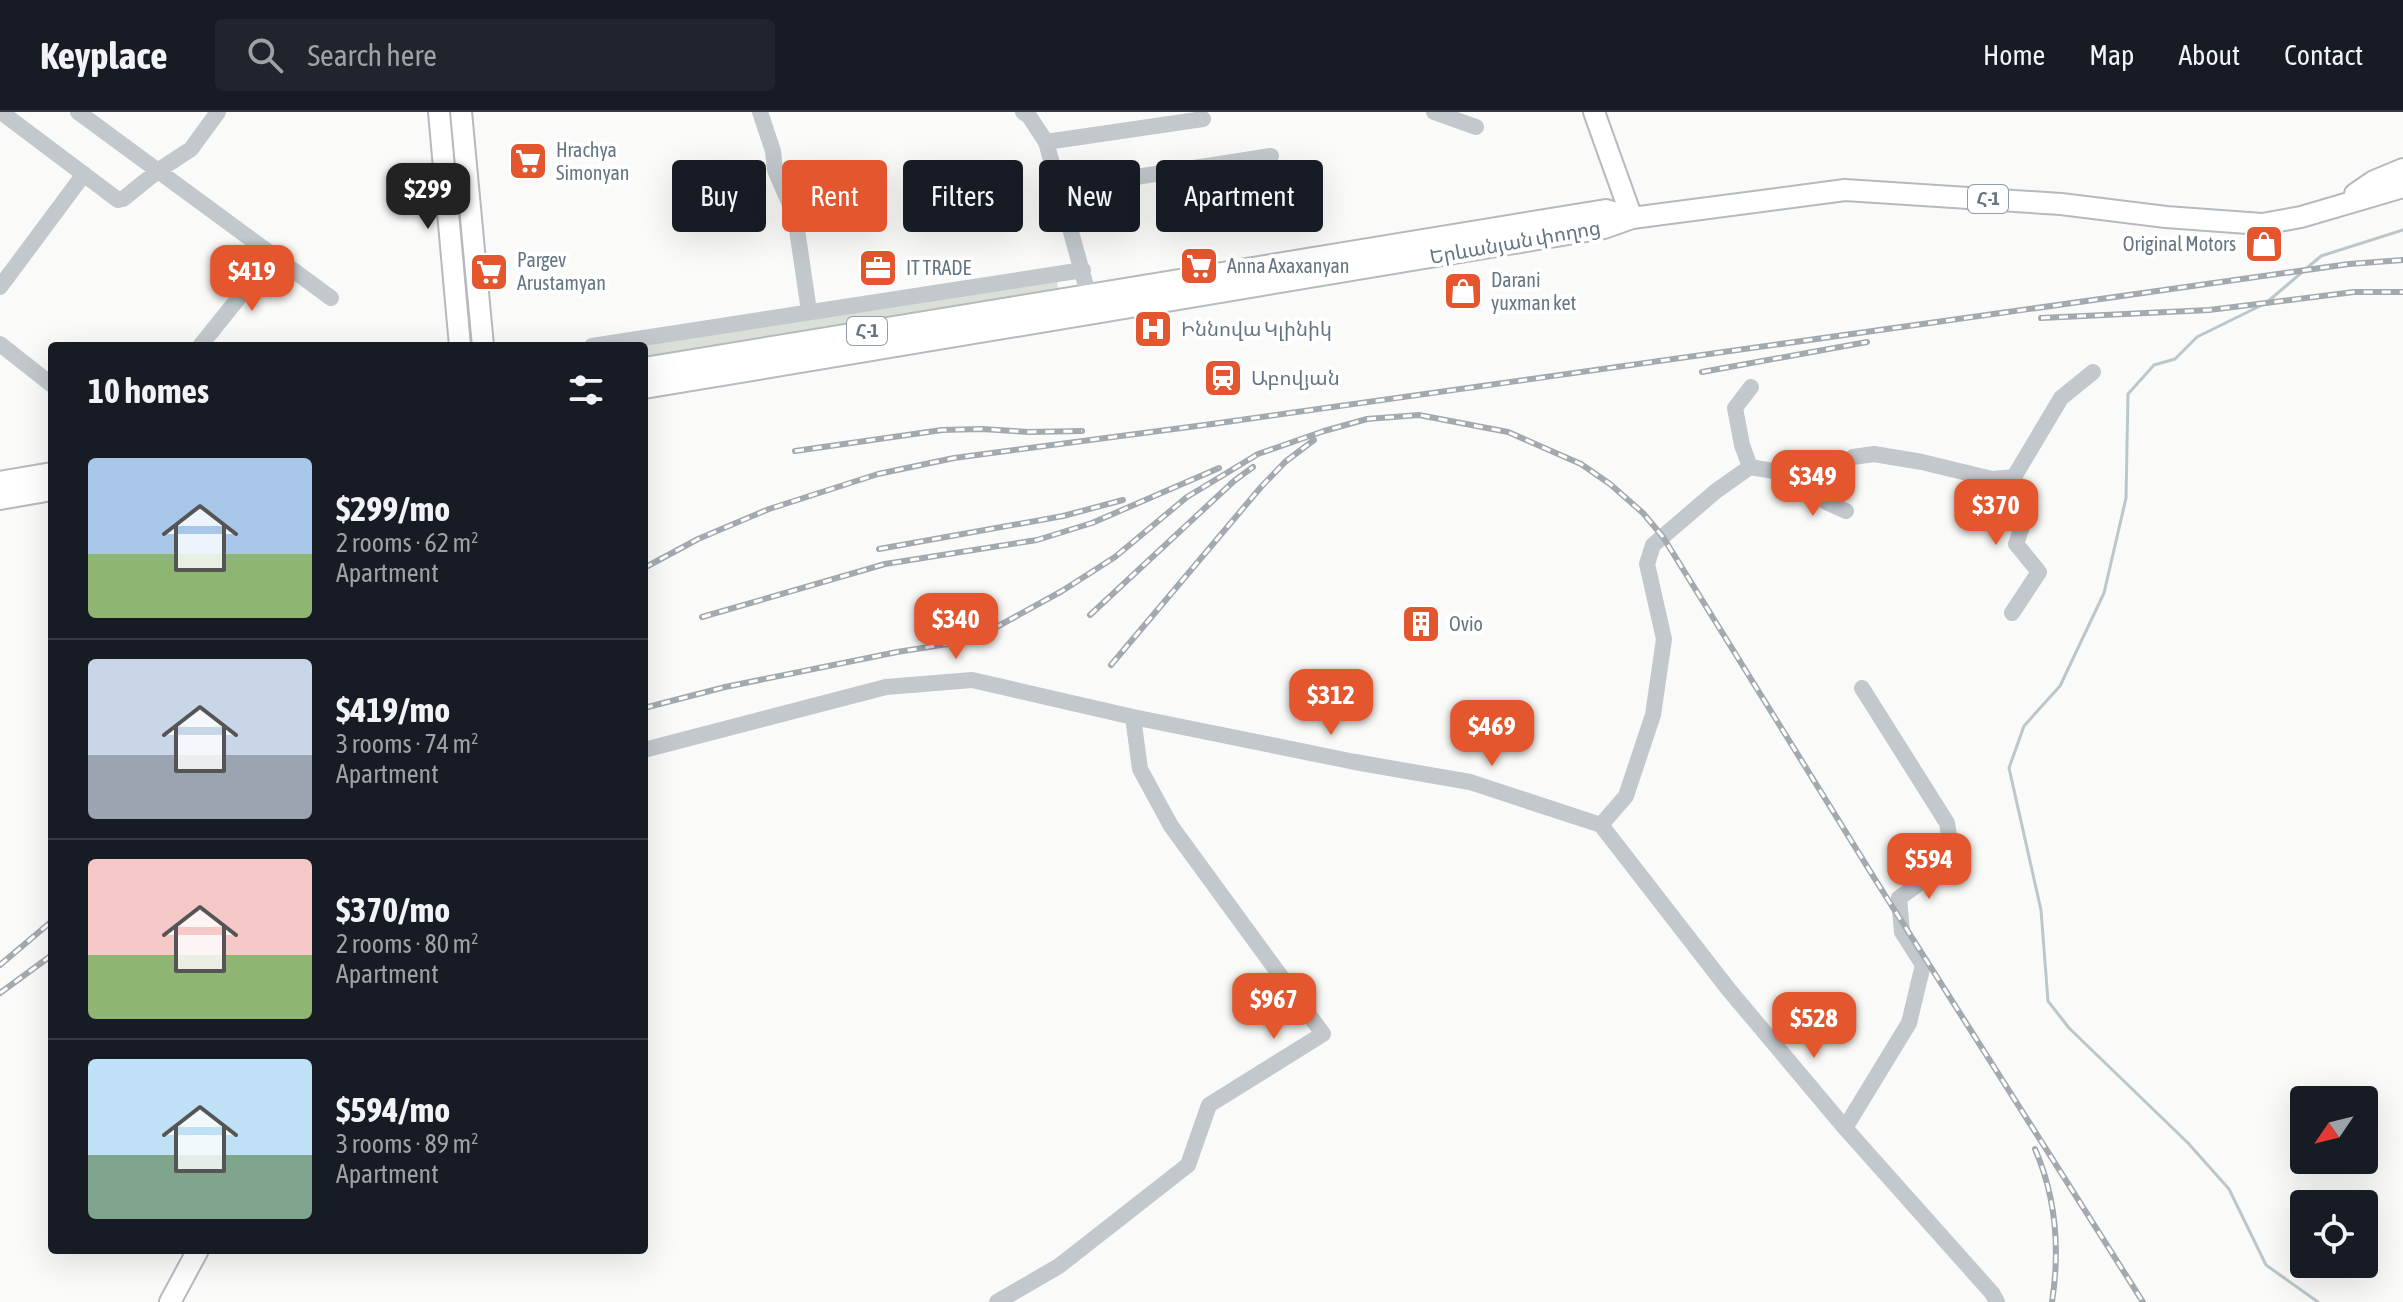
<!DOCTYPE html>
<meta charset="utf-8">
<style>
:root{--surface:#171b24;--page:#20242c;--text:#f1f3f6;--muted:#9ea1a6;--line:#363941;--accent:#e4572e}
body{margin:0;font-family:"Asap Condensed","Noto Sans Armenian",sans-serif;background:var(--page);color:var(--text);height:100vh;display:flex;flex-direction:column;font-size:30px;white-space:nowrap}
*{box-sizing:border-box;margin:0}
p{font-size:26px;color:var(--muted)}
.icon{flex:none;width:44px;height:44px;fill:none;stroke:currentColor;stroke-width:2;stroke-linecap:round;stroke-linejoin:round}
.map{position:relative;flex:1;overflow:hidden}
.side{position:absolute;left:48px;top:230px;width:600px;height:912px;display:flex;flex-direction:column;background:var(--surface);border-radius:8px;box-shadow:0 8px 32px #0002}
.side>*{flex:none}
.hud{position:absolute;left:672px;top:48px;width:760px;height:72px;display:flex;gap:16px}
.needle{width:52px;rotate:235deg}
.controls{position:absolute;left:2290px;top:974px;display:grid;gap:16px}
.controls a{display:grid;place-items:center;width:88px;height:88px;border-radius:8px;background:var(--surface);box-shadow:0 8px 32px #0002;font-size:40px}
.price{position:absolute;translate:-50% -68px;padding:0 18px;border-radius:16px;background:var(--accent);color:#fff;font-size:26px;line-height:52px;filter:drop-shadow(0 2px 4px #0008)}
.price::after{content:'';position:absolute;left:50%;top:48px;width:24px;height:18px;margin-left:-12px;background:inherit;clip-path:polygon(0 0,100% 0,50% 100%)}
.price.selected{background:#222;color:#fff}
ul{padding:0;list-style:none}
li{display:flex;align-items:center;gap:24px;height:200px;padding:0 40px}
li+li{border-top:2px solid var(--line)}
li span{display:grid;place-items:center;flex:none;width:224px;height:160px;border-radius:8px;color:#555}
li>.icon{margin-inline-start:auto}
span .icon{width:96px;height:96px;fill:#fffc;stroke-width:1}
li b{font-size:34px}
h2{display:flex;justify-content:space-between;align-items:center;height:96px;padding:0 40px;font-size:34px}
.chip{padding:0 28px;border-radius:8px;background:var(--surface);box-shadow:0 8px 32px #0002;font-size:28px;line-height:72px}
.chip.selected{background:var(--accent);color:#fff}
header{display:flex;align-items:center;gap:48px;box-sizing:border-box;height:112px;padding:0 40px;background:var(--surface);border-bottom:2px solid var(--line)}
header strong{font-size:38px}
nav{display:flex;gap:44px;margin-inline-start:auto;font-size:28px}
.search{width:560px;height:72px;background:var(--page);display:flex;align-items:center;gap:20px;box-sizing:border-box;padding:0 28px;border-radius:8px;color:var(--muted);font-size:30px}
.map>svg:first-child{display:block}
.green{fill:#dadfd7}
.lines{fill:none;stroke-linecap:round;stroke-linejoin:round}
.stream{stroke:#bbc7cb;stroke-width:3}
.major-casing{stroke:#b5babe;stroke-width:24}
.minor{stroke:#c3c8cc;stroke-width:16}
.major{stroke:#fff;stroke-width:20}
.rail-casing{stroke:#a2aab0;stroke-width:6}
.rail{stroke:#fff;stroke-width:3;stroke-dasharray:9;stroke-linecap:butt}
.labels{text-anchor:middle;stroke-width:8;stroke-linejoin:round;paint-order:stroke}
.shield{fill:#fff;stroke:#939fa8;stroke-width:2}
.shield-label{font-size:18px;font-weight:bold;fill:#657683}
.poi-label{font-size:20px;fill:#657683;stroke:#fff;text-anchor:start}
.street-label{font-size:20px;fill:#657683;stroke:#fff}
</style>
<header>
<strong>Keyplace</strong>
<div class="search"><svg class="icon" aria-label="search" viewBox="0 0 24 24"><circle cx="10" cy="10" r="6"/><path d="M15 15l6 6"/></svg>Search here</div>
<nav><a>Home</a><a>Map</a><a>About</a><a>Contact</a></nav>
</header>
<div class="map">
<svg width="2403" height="1190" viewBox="0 0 2403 1190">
<rect width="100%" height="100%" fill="#fafaf8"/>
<path class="green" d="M1057 168 1058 178 1053 181 644 248V234Z"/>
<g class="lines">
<path class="stream" d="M2318 1190 2266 1153 2229 1077 2188 1031 2069 916 2048 889 2041 798 2009 656 2024 614 2060 574 2104 481 2126 386 2128 282 2154 253 2175 247 2197 225 2266 191 2321 144 2403 118"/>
<g class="major-casing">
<path id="major" d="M439 0 460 234
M461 0 483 234
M1594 0 1632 106
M2355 82 2374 69 2403 57
M644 256 1606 98 1632 106
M644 276 1604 116 1632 106 1845 78 2061 92 2166 105 2262 112 2301 105 2403 75
M0 370 52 361
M0 387 52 378
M170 1190 198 1138"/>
</g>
<path class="minor" d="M1 0 118 88 123 87 159 58 191 37 218 0
M78 0 331 186
M760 0 773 39 775 58 795 104 809 199
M1023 0 1029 4 1046 30 1091 192
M1434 0 1476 15
M1046 30 1203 7
M1059 77 1271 44
M0 175 84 62
M0 232 52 273
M200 234 273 143
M592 234 1083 158
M1750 355 1742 333 1735 296 1751 275
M1807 372 1826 390 1846 399
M2012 501 2039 460 2016 432 2027 400 2014 365
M644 638 886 575 972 568 1133 605 1355 650 1470 670 1601 713 1729 878 1845 1016 1992 1181 1997 1190
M1601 713 1626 684 1653 603 1664 527 1647 452 1653 433 1716 379 1750 355 1785 361 1807 372 1831 362 1853 345 1874 342 1922 350 1992 367 2014 365 2061 286 2093 260
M1845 1016 1909 911 1923 853 1902 820 1899 786 1953 747 1947 711 1862 576
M997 1190 1059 1154 1188 1053 1209 993 1323 922 1171 714 1140 657 1133 605"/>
<use href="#major" class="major"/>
<g class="rail-casing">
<path id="rail" d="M2041 206 2209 198 2354 180H2403
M1702 260 1867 230
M795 339 942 318 982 317 1029 320 1082 319
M879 437 1063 404 1123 388
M644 456 698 427 769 397 878 362 954 346 1212 312 2349 152 2403 148
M1090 503 1234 369 1253 355
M702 505 885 452 1037 428 1092 411 1219 356
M1111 553 1261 375 1285 350 1314 328
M644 596 725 575 897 540 973 528 1062 479 1115 445 1187 385 1258 342 1324 319 1367 307 1419 303 1508 320 1581 352 1610 372 1643 401 1663 425 1878 772 2143 1190
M0 853 52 809
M0 881 52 843
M2035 1037C2056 1085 2060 1138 2052 1190"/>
</g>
<use href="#rail" class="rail"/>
</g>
<defs>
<g id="supermarket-square" transform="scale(2)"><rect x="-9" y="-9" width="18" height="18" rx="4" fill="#e4572e" stroke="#fff"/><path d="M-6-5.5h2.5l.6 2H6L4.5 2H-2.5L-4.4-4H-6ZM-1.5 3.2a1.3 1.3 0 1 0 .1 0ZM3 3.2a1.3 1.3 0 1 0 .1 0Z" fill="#fff"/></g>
<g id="shop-square" transform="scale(2)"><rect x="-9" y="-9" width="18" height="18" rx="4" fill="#e4572e" stroke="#fff"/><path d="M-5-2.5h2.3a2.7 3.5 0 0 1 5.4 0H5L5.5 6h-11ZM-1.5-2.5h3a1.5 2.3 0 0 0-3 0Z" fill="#fff"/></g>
<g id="office-square" transform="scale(2)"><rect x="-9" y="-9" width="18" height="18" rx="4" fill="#e4572e" stroke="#fff"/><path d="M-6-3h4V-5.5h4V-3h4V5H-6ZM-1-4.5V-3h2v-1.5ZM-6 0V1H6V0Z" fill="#fff"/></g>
<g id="hospital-square" transform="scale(2)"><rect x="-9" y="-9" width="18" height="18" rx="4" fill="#e4572e" stroke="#fff"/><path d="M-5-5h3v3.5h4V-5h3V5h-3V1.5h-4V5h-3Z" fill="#fff"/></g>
<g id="station-square" transform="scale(2)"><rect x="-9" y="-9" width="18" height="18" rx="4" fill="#e4572e" stroke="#fff"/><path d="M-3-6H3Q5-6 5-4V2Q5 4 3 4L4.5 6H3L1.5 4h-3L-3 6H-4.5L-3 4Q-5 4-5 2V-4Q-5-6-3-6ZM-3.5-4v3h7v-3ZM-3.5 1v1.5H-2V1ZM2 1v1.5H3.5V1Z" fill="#fff"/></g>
<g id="building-square" transform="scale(2)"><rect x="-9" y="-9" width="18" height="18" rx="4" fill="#e4572e" stroke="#fff"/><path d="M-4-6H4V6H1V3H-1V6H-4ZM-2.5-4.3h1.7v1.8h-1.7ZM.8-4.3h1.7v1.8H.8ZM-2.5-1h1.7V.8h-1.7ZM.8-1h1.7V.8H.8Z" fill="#fff"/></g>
</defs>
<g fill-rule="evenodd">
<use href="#supermarket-square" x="528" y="49"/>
<use href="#shop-square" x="2264" y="132"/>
<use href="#supermarket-square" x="1199" y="154"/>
<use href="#office-square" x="878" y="156"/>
<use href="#supermarket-square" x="489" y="160"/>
<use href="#shop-square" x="1463" y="179"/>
<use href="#hospital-square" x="1153" y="217"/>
<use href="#station-square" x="1223" y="266"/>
<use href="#building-square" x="1421" y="512"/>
</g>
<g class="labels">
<g class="shield">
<rect x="1968" y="73" width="40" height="28" rx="6"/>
<rect x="847" y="205" width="40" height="28" rx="6"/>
</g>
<g class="shield-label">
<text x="1988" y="93">Հ-1</text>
<text x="867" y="225">Հ-1</text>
</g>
<g class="poi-label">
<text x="556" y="45">Hrachya<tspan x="556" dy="23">Simonyan</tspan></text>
<text x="2236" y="139" text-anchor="end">Original Motors</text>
<text x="517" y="155">Pargev<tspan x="517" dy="23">Arustamyan</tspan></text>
<text x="1227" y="161">Anna Axaxanyan</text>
<text x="906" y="163">IT TRADE</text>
<text x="1491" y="175">Darani<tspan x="1491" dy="23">yuxman ket</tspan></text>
<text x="1181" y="224">Իննովա Կլինիկ</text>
<text x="1251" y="273">Աբովյան</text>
<text x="1449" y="519">Ovio</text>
</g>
<g class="street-label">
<text transform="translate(1515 130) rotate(-10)" y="7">Երևանյան փողոց</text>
</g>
</g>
</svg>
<div class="controls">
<a><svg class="needle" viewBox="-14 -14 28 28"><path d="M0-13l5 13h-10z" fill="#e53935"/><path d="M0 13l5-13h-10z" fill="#9ea1a6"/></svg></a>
<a><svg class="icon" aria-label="locate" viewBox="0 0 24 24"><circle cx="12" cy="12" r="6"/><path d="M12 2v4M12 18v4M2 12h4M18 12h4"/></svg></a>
</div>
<b class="price selected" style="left:428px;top:119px">$299</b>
<b class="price" style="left:252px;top:201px">$419</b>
<b class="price" style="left:1813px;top:406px">$349</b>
<b class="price" style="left:1996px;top:435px">$370</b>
<b class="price" style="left:956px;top:549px">$340</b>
<b class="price" style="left:1331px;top:625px">$312</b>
<b class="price" style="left:1492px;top:656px">$469</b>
<b class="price" style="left:1929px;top:789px">$594</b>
<b class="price" style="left:1274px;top:929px">$967</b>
<b class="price" style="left:1814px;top:948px">$528</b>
<div class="hud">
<a class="chip">Buy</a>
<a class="chip selected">Rent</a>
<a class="chip">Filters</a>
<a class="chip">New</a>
<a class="chip">Apartment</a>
</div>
<section class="side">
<h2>10 homes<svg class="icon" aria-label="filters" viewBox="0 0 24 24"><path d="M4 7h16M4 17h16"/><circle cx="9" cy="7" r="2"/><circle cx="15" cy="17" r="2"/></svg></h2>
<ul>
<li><span style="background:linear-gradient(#a9c7e8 60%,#8fb573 0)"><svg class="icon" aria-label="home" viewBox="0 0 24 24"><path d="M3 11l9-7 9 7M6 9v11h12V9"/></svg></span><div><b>$299/mo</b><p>2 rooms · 62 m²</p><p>Apartment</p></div></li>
<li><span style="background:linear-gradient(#c9d6e8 60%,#9aa5b1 0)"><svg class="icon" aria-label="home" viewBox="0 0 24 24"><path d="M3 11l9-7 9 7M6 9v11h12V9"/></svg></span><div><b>$419/mo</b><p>3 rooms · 74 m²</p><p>Apartment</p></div></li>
<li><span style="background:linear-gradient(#f6c9c9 60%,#8fb573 0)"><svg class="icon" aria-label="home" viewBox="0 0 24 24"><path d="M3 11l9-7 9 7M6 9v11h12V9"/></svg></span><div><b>$370/mo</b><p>2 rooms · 80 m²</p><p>Apartment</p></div></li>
<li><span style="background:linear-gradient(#bfe0f5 60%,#7fa58c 0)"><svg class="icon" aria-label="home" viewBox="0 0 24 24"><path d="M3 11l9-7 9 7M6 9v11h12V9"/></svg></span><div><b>$594/mo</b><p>3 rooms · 89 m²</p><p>Apartment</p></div></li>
</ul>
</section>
</div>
